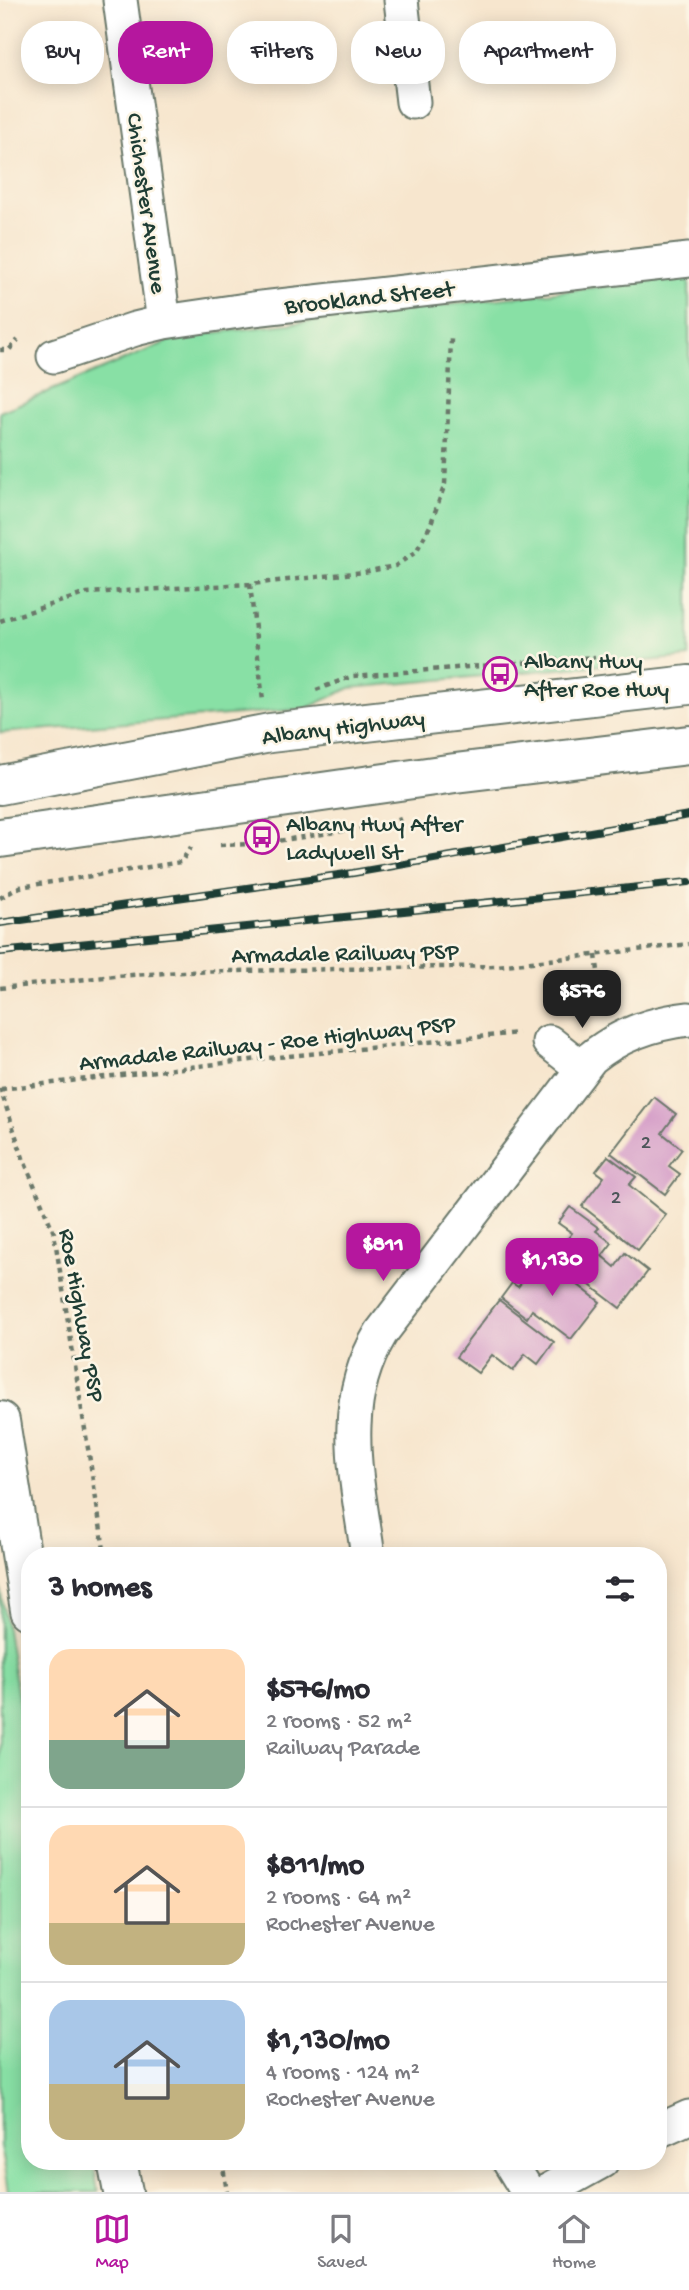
<!DOCTYPE html>
<meta charset="utf-8">
<style>
:root{--surface:#fff;--page:#f7f7f7;--text:#2b2b33;--muted:#7c7c81;--line:#e1e1e2;--accent:#b5179e}
body{margin:0;font-family:"Gochi Hand",sans-serif;background:var(--page);color:var(--text);height:100vh;display:flex;flex-direction:column;font-size:26px;white-space:nowrap}
*{box-sizing:border-box;margin:0}
p{font-size:23px;color:var(--muted)}
.icon{flex:none;width:38px;height:38px;fill:none;stroke:currentColor;stroke-width:2;stroke-linecap:round;stroke-linejoin:round}
.map{position:relative;flex:1;overflow:hidden}
.details{position:absolute;left:21px;top:1547px;width:646px;height:623px;display:flex;flex-direction:column;background:var(--surface);border-radius:28px;box-shadow:0 4px 18px #0003}
.details>*{flex:none}
.banner{position:absolute;left:21px;top:21px;width:648px;height:63px;display:flex;gap:14px}
.price{position:absolute;translate:-50% -60px;padding:0 16px;border-radius:14px;background:var(--accent);color:#fff;font-size:23px;line-height:46px;filter:drop-shadow(0 2px 4px #0008)}
.price::after{content:'';position:absolute;left:50%;top:42px;width:21px;height:16px;margin-left:-10px;background:inherit;clip-path:polygon(0 0,100% 0,50% 100%)}
.price.on{background:#222;color:#fff}
ul{padding:0;list-style:none}
li{display:flex;align-items:center;gap:21px;height:175px;padding:0 28px}
li+li{border-top:2px solid var(--line)}
li span{display:grid;place-items:center;flex:none;width:196px;height:140px;border-radius:21px;color:#555}
li>.icon{margin-inline-start:auto}
span .icon{width:84px;height:84px;fill:#fffc;stroke-width:1}
li b{font-size:30px}
h2{display:flex;justify-content:space-between;align-items:center;height:84px;padding:0 28px;font-size:30px}
.pill{padding:0 24px;border-radius:28px;background:var(--surface);box-shadow:0 4px 18px #0003;font-size:24px;line-height:63px}
.pill.on{background:var(--accent);color:#fff}
.tabs{display:flex;justify-content:space-around;align-items:center;height:98px;border-top:2px solid var(--line);background:var(--surface);font-size:19px;color:var(--muted)}
.tabs a{display:grid;justify-items:center;gap:4px}
.tabs .on{color:var(--accent)}
.map>svg:first-child{display:block}
.green{fill:#88e0a5;stroke:#548e6c;stroke-width:2}
.building{fill:#d59ec8}
.lines{fill:none;stroke-linecap:round;stroke-linejoin:round}
.minor-casing{stroke:#6b786a;stroke-width:37}
.highway-casing{stroke:#6b786a;stroke-width:42}
.path{stroke:#6b786a;stroke-width:4.5;stroke-dasharray:5 5;stroke-linecap:butt}
.minor{stroke:#fff;stroke-width:33}
.highway{stroke:#fff;stroke-width:38}
.rail-casing{stroke:#1f3d34;stroke-width:8}
.rail{stroke:#fcf5e5;stroke-width:5;stroke-dasharray:16;stroke-linecap:butt}
.labels{text-anchor:middle;stroke-width:5;stroke-linejoin:round;paint-order:stroke}
.number-label{font-size:21px;fill:#4c5559}
.street-label{font-size:24px;fill:#1f3d34;stroke:#fcf5e5}
.poi-label{font-size:24px;fill:#1f3d34;stroke:#fcf5e5;text-anchor:start}
</style>
<div class="map">
<svg width="689" height="2192" viewBox="0 0 689 2192">
<rect width="100%" height="100%" fill="#fcf5e5"/>
<filter id="ink" filterUnits="userSpaceOnUse"><feTurbulence type="fractalNoise" baseFrequency=".0143" numOctaves="2"/><feDisplacementMap in="SourceGraphic" scale="14" xChannelSelector="R" yChannelSelector="G"/><feConvolveMatrix kernelMatrix="1 2 1 2 8 2 1 2 1" color-interpolation-filters="sRGB"/></filter>
<filter id="wash" filterUnits="userSpaceOnUse"><feTurbulence type="fractalNoise" baseFrequency=".00686" numOctaves="4" result="noise"/><feDisplacementMap in="SourceGraphic" scale="28" xChannelSelector="R" yChannelSelector="G"/><feGaussianBlur stdDeviation="1.57" result="paint"/><feColorMatrix in="noise" values="0 0 0 0 0 0 0 0 0 0 0 0 0 0 0 0 0 1.4 0 .05"/><feComposite in="paint" operator="in"/></filter>
<g filter="url(#wash)">
<rect width="100%" height="100%" fill="#f7e6ce"/>
<path class="green" d="M689 276V657L350 688 305 709 0 733V412L179 337Z
M0 1586 30 1771V2161H93L98 2192H8L0 2145Z"/>
<g id="blocks">
<path class="building" d="M654 1097 676 1114 662 1133 682 1149 669 1166 680 1174 665 1194 611 1153Z
M608 1156 636 1177 629 1185 666 1215 638 1250 582 1206 604 1177 596 1171Z
M570 1207 599 1228 596 1231 612 1243 602 1256 615 1267 625 1253 648 1271 620 1308 553 1257 572 1233 558 1223Z
M542 1257 600 1302 571 1339 532 1310 527 1318 501 1298 512 1283 518 1287Z
M499 1300 554 1342 538 1364 525 1354 513 1371 492 1355 478 1373 456 1357Z"/>
</g>
</g>
<g filter="url(#ink)">
<use href="#blocks" fill-opacity="0" stroke="#6b786a" stroke-width="2"/>
<g class="lines">
<g class="minor-casing">
<path id="minor" d="M120 0 164 322
M401 0 413 102
M54 356 135 329 164 322 253 309 689 260
M549 1042 582 1068
M368 1556C357 1477 337 1406 381 1333L591 1058C620 1034 652 1023 689 1019
M658 2131 689 2117
M509 2161 528 2192
M546 2192 602 2161"/>
</g>
<g class="highway-casing">
<path id="highway" d="M0 785 270 733 689 685
M0 838 455 773 689 745
M0 1421 30 1610
M117 2161 123 2192"/>
</g>
<path class="path" d="M0 350H9L18 340
M250 584 263 701
M0 621 87 593 250 584 364 572 395 566 416 552 430 526 445 484 451 339
M316 690 353 676 595 657
M220 845 258 844 387 824 401 819
M0 898 20 887 181 862 191 847
M596 955 603 1011
M0 988 115 976 183 972 497 966 689 944
M0 1088 23 1158 54 1233 105 1556
M1 1089 268 1058 518 1033
M222 2161 227 2192"/>
<use href="#minor" class="minor"/>
<use href="#highway" class="highway"/>
<g class="rail-casing">
<path id="rail" d="M0 923 353 873 689 815
M0 952 689 882"/>
</g>
<use href="#rail" class="rail"/>
</g>
</g>
<defs>
<g id="bus-ring" transform="scale(1.75)"><circle r="9.5" fill="#fcf5e5" stroke="#b5179e" stroke-width="1.5"/><path d="M-5-6H5V4H4V6H2V4H-2V6H-4V4H-5ZM-3.5-4V0h7V-4ZM-3.5 1.2v1.5H-2V1.2ZM2 1.2v1.5H3.5V1.2Z" fill="#b5179e"/></g>
</defs>
<g fill-rule="evenodd">
<use href="#bus-ring" x="500" y="674"/>
<use href="#bus-ring" x="262" y="837"/>
</g>
<g class="labels">
<g class="number-label">
<text x="646" y="1148">2</text>
<text x="616" y="1203">2</text>
</g>
<g class="street-label">
<text transform="translate(148 203) rotate(82)" y="8">Chichester Avenue</text>
<text transform="translate(369 296) rotate(-6)" y="8">Brookland Street</text>
<text transform="translate(343 726) rotate(-7)" y="8">Albany Highway</text>
<text transform="translate(345 952) rotate(-1)" y="8">Armadale Railway PSP</text>
<text transform="translate(267 1042) rotate(-6)" y="8">Armadale Railway - Roe Highway PSP</text>
<text transform="translate(83 1315) rotate(80)" y="8">Roe Highway PSP</text>
</g>
<g class="poi-label">
<text x="524" y="668">Albany Hwy<tspan x="524" dy="28">After Roe Hwy</tspan></text>
<text x="286" y="831">Albany Hwy After<tspan x="286" dy="28">Ladywell St</tspan></text>
</g>
</g>
</svg>
<b class="price on" style="left:582px;top:1030px">$576</b>
<b class="price" style="left:383px;top:1283px">$811</b>
<b class="price" style="left:552px;top:1298px">$1,130</b>
<div class="banner">
<a class="pill">Buy</a>
<a class="pill on">Rent</a>
<a class="pill">Filters</a>
<a class="pill">New</a>
<a class="pill">Apartment</a>
</div>
<section class="details">
<h2>3 homes<svg class="icon" aria-label="filters" viewBox="0 0 24 24"><path d="M4 7h16M4 17h16"/><circle cx="9" cy="7" r="2"/><circle cx="15" cy="17" r="2"/></svg></h2>
<ul>
<li><span style="background:linear-gradient(#ffd9b3 65%,#7fa58c 0)"><svg class="icon" aria-label="home" viewBox="0 0 24 24"><path d="M3 11l9-7 9 7M6 9v11h12V9"/></svg></span><div><b>$576/mo</b><p>2 rooms · 52 m²</p><p>Railway Parade</p></div></li>
<li><span style="background:linear-gradient(#ffd9b3 70%,#c2b280 0)"><svg class="icon" aria-label="home" viewBox="0 0 24 24"><path d="M3 11l9-7 9 7M6 9v11h12V9"/></svg></span><div><b>$811/mo</b><p>2 rooms · 64 m²</p><p>Rochester Avenue</p></div></li>
<li><span style="background:linear-gradient(#a9c7e8 60%,#c2b280 0)"><svg class="icon" aria-label="home" viewBox="0 0 24 24"><path d="M3 11l9-7 9 7M6 9v11h12V9"/></svg></span><div><b>$1,130/mo</b><p>4 rooms · 124 m²</p><p>Rochester Avenue</p></div></li>
</ul>
</section>
</div>
<nav class="tabs">
<a class="on"><svg class="icon" aria-label="map" viewBox="0 0 24 24"><path d="M3 6l6-2 6 2 6-2v14l-6 2-6-2-6 2zM9 4v14M15 6v14"/></svg>Map</a>
<a><svg class="icon" aria-label="saved" viewBox="0 0 24 24"><path d="M7 4h10v16l-5-4-5 4z"/></svg>Saved</a>
<a><svg class="icon" aria-label="home" viewBox="0 0 24 24"><path d="M3 11l9-7 9 7M6 9v11h12V9"/></svg>Home</a>
</nav>
